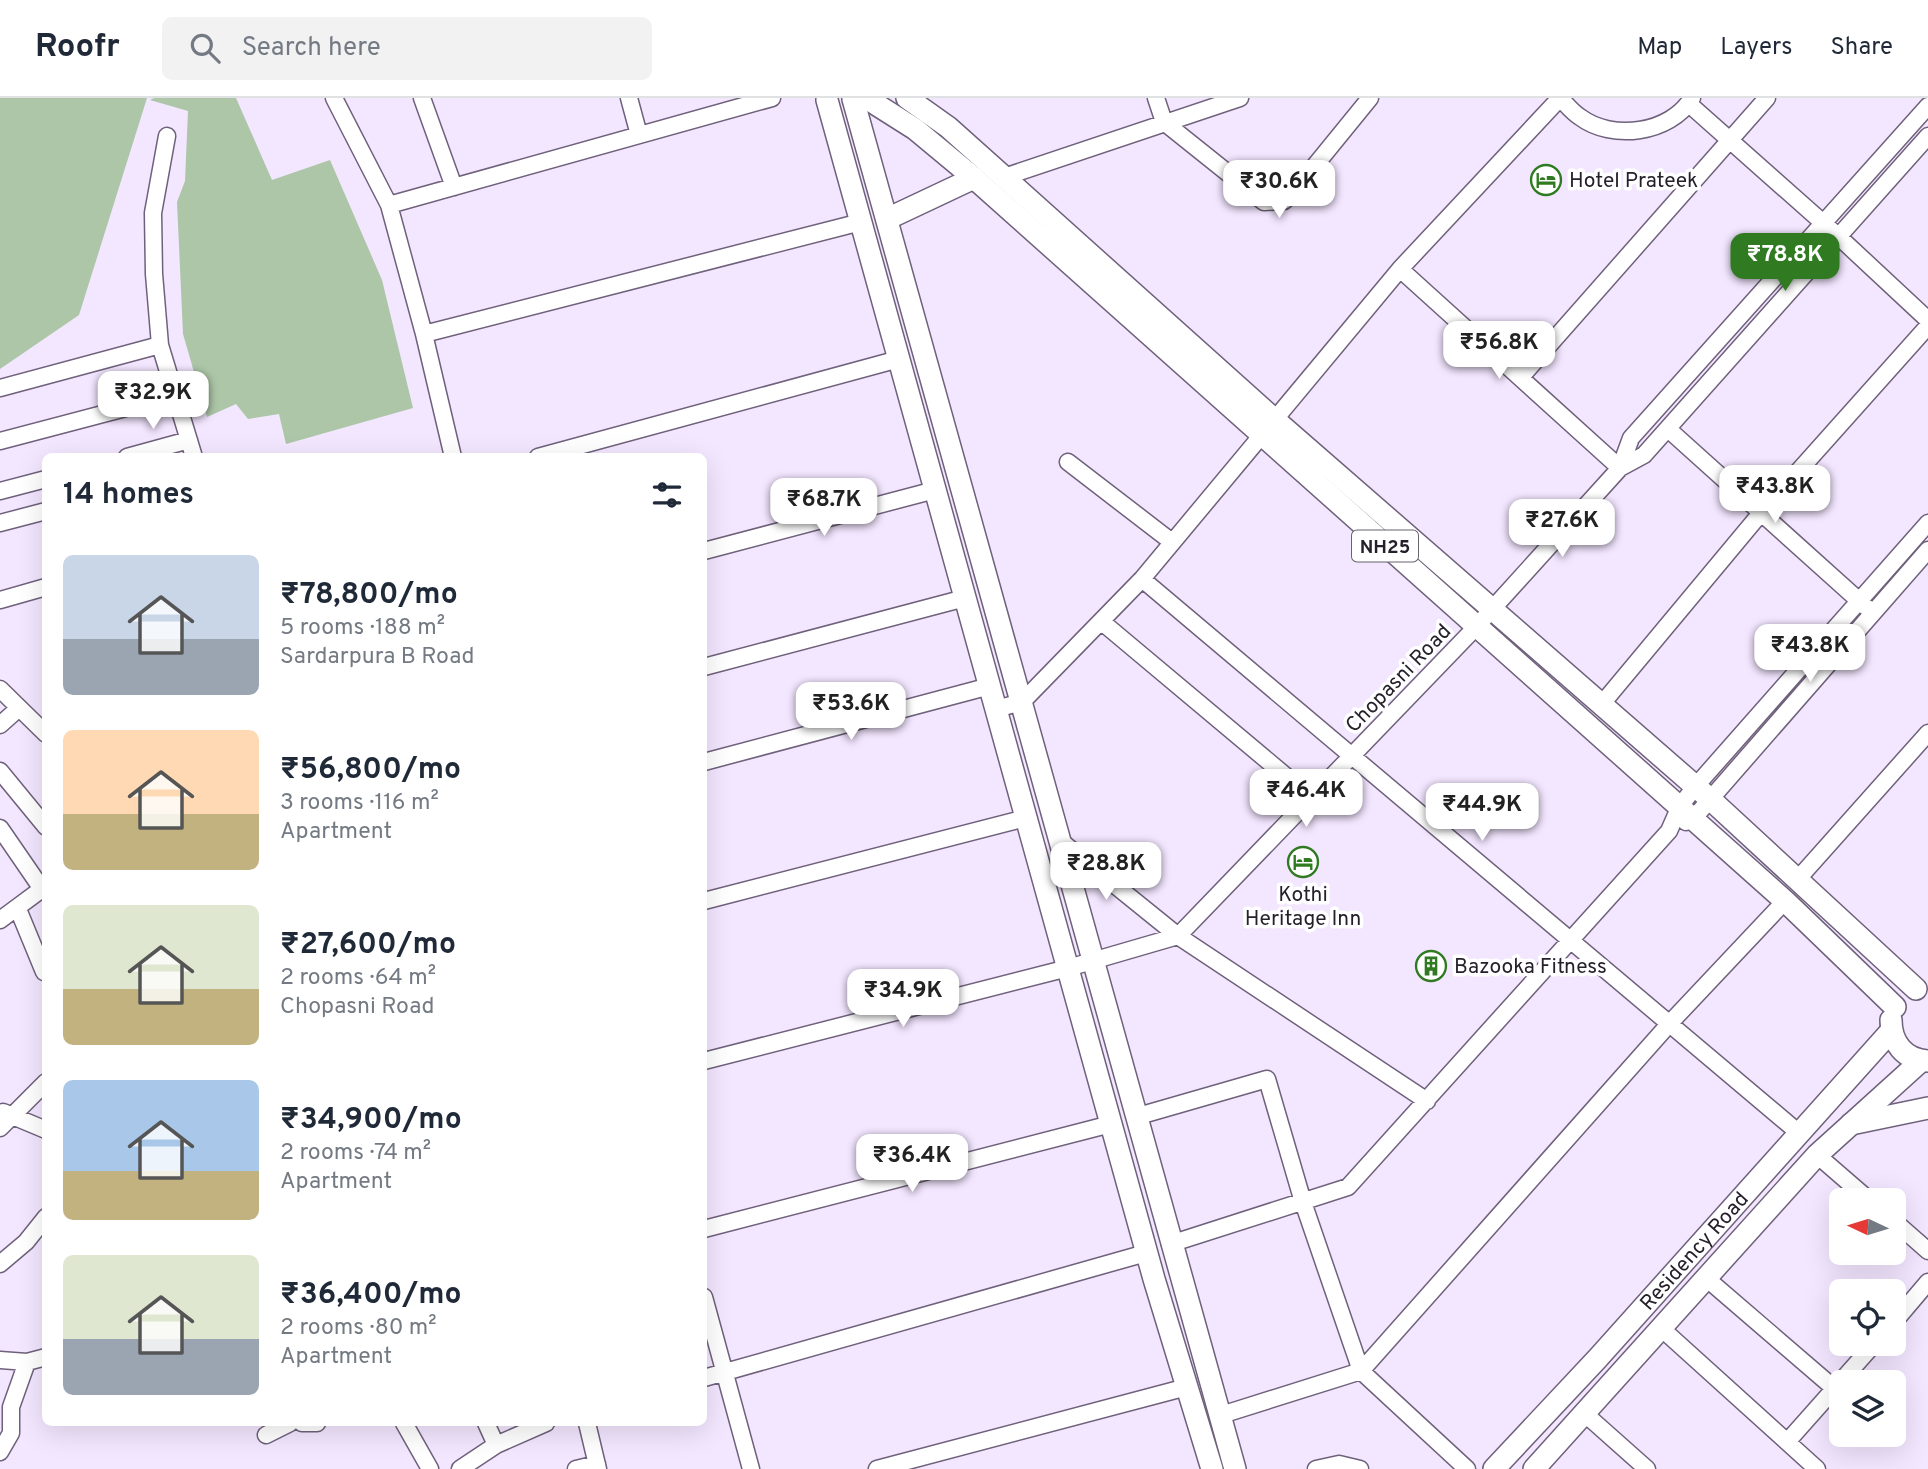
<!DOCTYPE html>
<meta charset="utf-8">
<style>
:root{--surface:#fff;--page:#f2f2f3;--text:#1f2937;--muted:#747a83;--line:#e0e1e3;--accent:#307b21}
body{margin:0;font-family:Overpass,sans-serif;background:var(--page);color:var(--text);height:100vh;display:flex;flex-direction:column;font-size:26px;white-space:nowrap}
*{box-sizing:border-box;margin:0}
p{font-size:23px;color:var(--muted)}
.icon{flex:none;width:38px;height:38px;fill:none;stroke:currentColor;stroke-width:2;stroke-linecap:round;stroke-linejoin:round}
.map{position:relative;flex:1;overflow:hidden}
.details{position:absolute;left:42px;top:355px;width:665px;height:973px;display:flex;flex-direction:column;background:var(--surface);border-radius:10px;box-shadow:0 7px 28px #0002}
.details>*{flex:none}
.needle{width:46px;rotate:274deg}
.buttons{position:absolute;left:1829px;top:1090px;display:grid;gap:14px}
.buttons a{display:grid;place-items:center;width:77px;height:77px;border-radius:10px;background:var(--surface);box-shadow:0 7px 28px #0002;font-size:35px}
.price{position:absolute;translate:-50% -60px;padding:0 16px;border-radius:14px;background:#fff;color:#222;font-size:23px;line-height:46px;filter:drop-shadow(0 2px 4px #0008)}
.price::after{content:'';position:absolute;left:50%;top:42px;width:21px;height:16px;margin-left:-10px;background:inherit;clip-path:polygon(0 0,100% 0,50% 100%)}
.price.active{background:var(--accent);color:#fff}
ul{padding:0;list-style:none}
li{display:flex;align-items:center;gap:21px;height:175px;padding:0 21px}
li span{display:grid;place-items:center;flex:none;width:196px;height:140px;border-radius:10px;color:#555}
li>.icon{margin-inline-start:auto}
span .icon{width:84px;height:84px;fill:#fffc;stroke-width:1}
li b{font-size:30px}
h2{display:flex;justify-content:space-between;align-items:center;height:84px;padding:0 21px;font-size:30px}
header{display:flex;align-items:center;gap:42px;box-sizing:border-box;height:98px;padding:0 35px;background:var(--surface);border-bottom:2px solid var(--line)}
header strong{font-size:33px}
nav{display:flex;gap:38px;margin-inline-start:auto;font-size:24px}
.search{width:490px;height:63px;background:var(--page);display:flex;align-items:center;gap:18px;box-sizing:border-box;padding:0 24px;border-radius:10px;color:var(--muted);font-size:26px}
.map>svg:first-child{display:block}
.green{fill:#acc6a7}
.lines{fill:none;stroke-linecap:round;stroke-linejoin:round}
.minor-casing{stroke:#6f617b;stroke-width:19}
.major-casing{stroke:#6f617b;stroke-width:24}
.minor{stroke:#fff;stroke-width:16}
.major{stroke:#fff;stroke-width:21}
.labels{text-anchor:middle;stroke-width:7;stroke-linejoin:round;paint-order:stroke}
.shield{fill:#fff;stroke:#67636b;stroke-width:2}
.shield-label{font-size:19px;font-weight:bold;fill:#26202b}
.poi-label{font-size:21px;fill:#26202b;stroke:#fff;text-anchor:start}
.street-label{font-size:21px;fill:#26202b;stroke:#fff}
</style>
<header>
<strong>Roofr</strong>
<div class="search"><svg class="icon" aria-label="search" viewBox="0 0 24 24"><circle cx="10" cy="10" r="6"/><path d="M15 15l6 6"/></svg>Search here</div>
<nav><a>Map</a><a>Layers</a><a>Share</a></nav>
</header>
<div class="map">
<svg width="1928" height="1371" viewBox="0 0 1928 1371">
<rect width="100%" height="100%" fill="#f3e6ff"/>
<path class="green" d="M0 0H147L79 217 0 271Z
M154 0H236L272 82 330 62 382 182 413 310 286 346 279 316 248 321 236 306 207 319 183 236 177 104 185 83 188 13 150 2Z"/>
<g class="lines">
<g class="minor-casing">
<path id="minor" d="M334 0 389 107 424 236 453 359
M422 0 454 89
M629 0 639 37
M1156 0 1164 24 1264 104 1284 103 1291 97 1370 0
M1560 0C1566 6 1572 14 1580 19 1612 43 1670 36 1692 0
M1689 6 1839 139 1928 222
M167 38 153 115 154 176 160 247 194 359
M1004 79 1240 0
M389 107 772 0
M1400 171 1620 370
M424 236 861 124
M1521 279 1767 0
M0 290 160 247
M1668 331 1866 509
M0 343 175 297
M127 359 189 342
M538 359 899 261
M1068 364 1172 444
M1620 370 1631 340 1928 8
M0 393 46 381
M0 425 46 413
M704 453 935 392
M1142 481 1799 1035
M0 502 46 489
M1102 524 1312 700
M704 569 965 500
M0 591 46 636
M1601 607 1761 415 1928 228
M996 611 1022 604 1142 481 1400 171 1560 0
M0 627 19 610
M704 664 990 588
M0 673 46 729
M1686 724 1693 721 1928 452
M0 730 42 791
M1058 741 1178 838 1427 1003
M1797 782 1928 635
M704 803 1026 720
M18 811 44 874
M0 822 46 788
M704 963 1068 870 1178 838 1476 529 1620 370 1644 357 1928 38
M3 1014 46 1032
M1135 1019 1267 981 1303 1104 1361 1273 1467 1371
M0 1030 46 984
M1817 1057 1869 1102
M1894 1123 1928 1153
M704 1131 1111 1026
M1170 1146 1348 1089 1669 733 1680 708 1695 689 1928 425
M0 1166 26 1144 46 1119
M1706 1180 1835 1291
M704 1199 751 1371
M1894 1224 1928 1184
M1661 1230 1817 1371
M0 1262 27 1264 46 1259
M704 1280 1146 1155
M1584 1315 1647 1371
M1218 1318 1361 1273 1670 925 1785 803
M302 1325H317
M404 1325 430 1371
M486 1325 496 1347 546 1325
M587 1325 598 1371
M266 1337 290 1325
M1787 1344 1874 1246
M0 1354 11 1335V1309L27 1264
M460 1371 496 1347
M576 1371 597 1366
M877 1371 1187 1289
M1316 1371 1339 1366 1360 1371"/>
</g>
<g class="major-casing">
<g id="major">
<path d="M866 0 915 31 974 80 1785 803 1895 909"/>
<path d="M907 0 948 29 1275 322 1710 701 1916 891"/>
<path d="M853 1 1235 1371"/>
<path d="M827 2 1154 1181 1212 1371"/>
<path d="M887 121 974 80"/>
<path d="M1891 922C1891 944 1904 962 1928 963"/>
<path d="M1851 1026 1928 1010"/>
<path id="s1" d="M1494 1371 1598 1260 1891 933"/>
<path d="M1534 1371 1817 1057 1921 963"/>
</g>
</g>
<use href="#minor" class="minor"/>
<use href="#major" class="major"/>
</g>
<defs>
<g id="hotel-ring" transform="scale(1.575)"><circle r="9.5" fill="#fff" stroke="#307b21" stroke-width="1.5"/><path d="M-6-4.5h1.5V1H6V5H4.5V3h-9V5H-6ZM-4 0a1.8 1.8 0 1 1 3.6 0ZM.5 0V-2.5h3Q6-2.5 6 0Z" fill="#307b21"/></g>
<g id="building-ring" transform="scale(1.575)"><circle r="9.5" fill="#fff" stroke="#307b21" stroke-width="1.5"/><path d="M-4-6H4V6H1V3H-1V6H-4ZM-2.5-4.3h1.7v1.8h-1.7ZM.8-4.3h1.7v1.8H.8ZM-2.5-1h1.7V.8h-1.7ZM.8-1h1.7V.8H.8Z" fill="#307b21"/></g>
</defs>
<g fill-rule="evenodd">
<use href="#hotel-ring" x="1546" y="82"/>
<use href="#hotel-ring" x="1303" y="764"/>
<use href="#building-ring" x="1431" y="868"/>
</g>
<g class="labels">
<rect class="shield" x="1352" y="432.5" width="66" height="31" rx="5"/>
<g class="shield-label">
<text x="1385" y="455">NH25</text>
</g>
<g class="poi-label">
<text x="1569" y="89">Hotel Prateek</text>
<text x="1303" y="803" text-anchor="middle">Kothi<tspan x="1303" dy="24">Heritage Inn</tspan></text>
<text x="1454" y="875">Bazooka Fitness</text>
</g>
<g class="street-label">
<text transform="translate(1398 580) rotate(-46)" y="7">Chopasni Road</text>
<text dy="7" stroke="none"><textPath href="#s1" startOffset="296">Residency Road</textPath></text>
</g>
</g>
</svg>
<div class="buttons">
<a><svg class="needle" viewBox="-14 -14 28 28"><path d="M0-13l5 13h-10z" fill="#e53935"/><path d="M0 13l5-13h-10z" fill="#747a83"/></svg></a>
<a><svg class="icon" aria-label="locate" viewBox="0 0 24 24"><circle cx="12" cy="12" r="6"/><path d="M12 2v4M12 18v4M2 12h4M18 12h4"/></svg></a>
<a><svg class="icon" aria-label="layers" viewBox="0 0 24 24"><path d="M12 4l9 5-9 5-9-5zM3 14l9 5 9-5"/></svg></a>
</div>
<b class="price" style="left:1279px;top:122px">₹30.6K</b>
<b class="price active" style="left:1785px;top:195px">₹78.8K</b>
<b class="price" style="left:1499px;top:283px">₹56.8K</b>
<b class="price" style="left:153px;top:333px">₹32.9K</b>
<b class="price" style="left:1775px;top:427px">₹43.8K</b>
<b class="price" style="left:824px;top:440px">₹68.7K</b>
<b class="price" style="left:1562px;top:461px">₹27.6K</b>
<b class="price" style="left:1810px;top:586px">₹43.8K</b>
<b class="price" style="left:851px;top:644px">₹53.6K</b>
<b class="price" style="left:1306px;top:731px">₹46.4K</b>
<b class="price" style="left:1482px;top:745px">₹44.9K</b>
<b class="price" style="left:1106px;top:804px">₹28.8K</b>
<b class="price" style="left:903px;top:931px">₹34.9K</b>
<b class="price" style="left:912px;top:1096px">₹36.4K</b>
<section class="details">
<h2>14 homes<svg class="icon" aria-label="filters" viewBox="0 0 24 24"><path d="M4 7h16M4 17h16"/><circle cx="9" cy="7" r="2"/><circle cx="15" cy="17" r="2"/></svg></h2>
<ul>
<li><span style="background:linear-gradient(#c9d6e8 60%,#9aa5b1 0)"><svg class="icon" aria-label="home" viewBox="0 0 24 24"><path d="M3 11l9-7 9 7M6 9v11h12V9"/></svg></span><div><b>₹78,800/mo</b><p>5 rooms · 188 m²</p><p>Sardarpura B Road</p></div></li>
<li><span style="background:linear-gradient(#ffd9b3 60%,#c2b280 0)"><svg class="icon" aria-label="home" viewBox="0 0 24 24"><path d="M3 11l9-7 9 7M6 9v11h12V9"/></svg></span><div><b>₹56,800/mo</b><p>3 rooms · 116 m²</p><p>Apartment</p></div></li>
<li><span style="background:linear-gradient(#dfe7d0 60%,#c2b280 0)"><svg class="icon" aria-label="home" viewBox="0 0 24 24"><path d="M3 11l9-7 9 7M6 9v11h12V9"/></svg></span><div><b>₹27,600/mo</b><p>2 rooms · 64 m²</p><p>Chopasni Road</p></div></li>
<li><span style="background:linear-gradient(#a9c7e8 65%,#c2b280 0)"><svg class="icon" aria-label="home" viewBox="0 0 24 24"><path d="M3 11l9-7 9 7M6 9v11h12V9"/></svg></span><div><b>₹34,900/mo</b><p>2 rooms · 74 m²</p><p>Apartment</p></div></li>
<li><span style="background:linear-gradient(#dfe7d0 60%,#9aa5b1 0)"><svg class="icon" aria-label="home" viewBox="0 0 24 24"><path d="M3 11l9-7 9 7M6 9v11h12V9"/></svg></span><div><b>₹36,400/mo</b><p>2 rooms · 80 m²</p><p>Apartment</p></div></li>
</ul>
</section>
</div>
